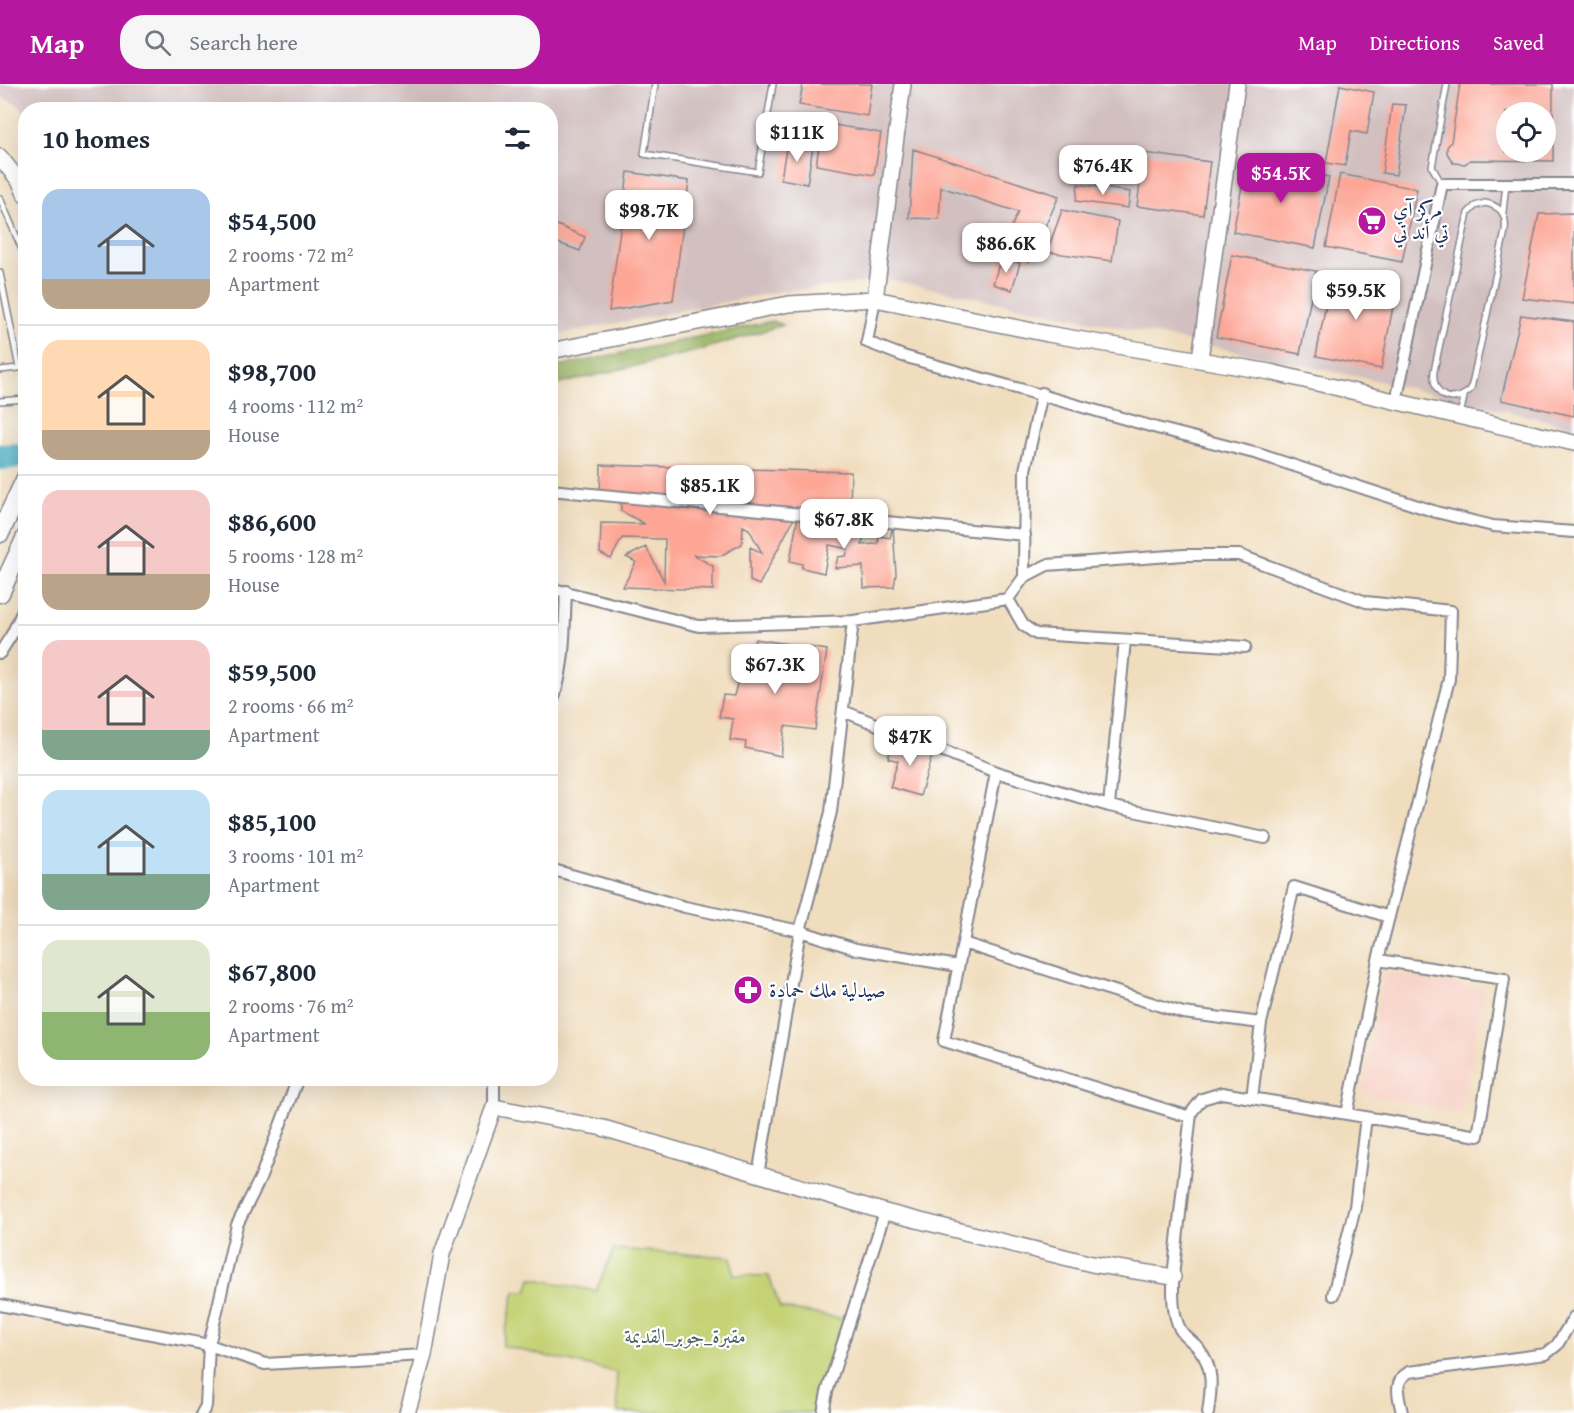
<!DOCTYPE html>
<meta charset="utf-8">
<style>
:root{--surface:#fff;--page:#f6f6f7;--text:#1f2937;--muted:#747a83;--line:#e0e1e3;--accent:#b5179e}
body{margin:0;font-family:"Gentium Book Plus",Amiri,serif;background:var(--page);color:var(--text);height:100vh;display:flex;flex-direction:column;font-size:22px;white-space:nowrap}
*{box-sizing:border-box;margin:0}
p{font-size:20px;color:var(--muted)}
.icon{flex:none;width:33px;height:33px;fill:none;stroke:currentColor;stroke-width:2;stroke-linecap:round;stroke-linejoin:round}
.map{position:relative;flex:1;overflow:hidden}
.side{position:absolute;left:18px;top:18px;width:540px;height:984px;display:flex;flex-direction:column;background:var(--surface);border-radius:24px;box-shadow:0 6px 24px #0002}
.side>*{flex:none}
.buttons{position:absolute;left:1496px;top:18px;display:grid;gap:12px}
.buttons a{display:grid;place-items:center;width:60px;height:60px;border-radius:50%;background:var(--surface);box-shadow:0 6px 24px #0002;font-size:30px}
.price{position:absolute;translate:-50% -51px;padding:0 14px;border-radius:12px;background:#fff;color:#222;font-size:20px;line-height:39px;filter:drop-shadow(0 2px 3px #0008)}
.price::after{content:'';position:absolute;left:50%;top:36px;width:18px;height:14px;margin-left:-9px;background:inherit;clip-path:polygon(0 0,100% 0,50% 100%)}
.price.active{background:var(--accent);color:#fff}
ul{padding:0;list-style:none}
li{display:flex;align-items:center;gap:18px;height:150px;padding:0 24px}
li+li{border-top:2px solid var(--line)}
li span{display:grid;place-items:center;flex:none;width:168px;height:120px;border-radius:18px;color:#555}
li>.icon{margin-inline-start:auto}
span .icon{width:72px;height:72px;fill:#fffc;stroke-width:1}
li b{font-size:26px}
h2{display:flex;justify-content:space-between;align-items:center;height:72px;padding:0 24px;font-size:26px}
header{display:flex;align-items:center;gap:36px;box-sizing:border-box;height:84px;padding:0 30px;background:var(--accent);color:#fff}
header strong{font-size:28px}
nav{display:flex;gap:33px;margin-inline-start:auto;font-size:21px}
.search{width:420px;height:54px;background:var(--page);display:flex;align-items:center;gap:15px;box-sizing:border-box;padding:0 21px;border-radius:24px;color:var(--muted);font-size:22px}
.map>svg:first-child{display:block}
.built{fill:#f7d1c6}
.industrial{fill:#d2bfbf;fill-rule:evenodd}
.green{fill:#c4d274;stroke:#708069;stroke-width:1.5}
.forest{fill:#9bb466;stroke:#5b7262;stroke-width:1.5}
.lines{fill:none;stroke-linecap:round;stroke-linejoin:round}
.river{stroke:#3da8bd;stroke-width:26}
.building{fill:#fda695;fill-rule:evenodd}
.lane-casing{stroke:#86868e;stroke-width:8}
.street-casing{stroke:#86868e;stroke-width:14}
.secondary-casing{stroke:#86868e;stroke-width:18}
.primary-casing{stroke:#86868e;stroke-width:21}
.lane{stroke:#fff;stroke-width:5}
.street{stroke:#fff;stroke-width:10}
.secondary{stroke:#fff;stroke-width:15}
.primary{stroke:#fff;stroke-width:18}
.labels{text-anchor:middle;stroke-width:4.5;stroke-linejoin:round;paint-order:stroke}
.poi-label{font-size:20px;fill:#1b2f5e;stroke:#fff;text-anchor:start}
.park-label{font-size:20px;fill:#4e6065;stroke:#fff}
</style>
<header>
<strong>Map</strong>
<div class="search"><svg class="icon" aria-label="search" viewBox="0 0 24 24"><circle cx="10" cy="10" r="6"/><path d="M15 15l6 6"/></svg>Search here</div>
<nav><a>Map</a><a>Directions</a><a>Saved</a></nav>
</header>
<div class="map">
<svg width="1574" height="1329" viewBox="0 0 1574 1329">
<rect width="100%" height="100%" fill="#fff"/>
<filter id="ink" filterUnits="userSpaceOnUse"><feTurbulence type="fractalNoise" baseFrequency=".0167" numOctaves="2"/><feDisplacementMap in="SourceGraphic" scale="12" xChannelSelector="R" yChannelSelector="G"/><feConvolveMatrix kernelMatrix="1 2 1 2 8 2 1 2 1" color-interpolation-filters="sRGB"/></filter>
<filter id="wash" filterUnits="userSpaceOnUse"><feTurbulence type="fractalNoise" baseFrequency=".008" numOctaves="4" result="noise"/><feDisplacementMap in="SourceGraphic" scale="24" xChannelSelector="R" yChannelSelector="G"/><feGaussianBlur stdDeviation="1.35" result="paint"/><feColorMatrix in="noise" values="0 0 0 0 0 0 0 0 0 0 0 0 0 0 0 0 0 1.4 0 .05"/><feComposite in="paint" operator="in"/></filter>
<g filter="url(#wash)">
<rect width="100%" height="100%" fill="#f0ddbd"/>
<path class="built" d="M1384 887 1484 906 1462 1029 1362 1010Z"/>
<path class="industrial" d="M0 0H1574V343L1379 297 891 196 777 208 551 252 550 26H26L25 30 21 23 0 12ZM1506 28H1545V68H1506Z"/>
<path class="green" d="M614 1165 731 1173 734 1191 769 1192 780 1224 845 1235 812 1329H618L616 1288 502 1262 515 1207H527L531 1194 596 1207Z"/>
<path class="forest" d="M773 237 783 241 697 267 551 302V284Z"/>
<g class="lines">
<path class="river" d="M0 373 15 372"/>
</g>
<g id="blocks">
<path class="building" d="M803 0H872L867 32 799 21Z
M1460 0H1553V77L1470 76 1465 80 1453 79 1447 69V63L1451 58ZM1506 28H1545V68H1506Z
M1340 1 1374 8 1367 50 1351 47 1345 82 1326 79Z
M1392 20 1406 21 1396 91 1382 89Z
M823 39 881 49 874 91 816 81Z
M787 58 813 62 807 100 781 95Z
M913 65 1059 112 1029 178 1001 166 1018 128 941 103 939 135 909 134Z
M1144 69 1210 78 1203 131 1137 122Z
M1247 77 1329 93 1315 164 1233 148Z
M628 88 689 97 673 216 609 227Z
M1340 90 1417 105 1402 178 1326 163Z
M1078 100 1130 108 1128 124 1076 117Z
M1062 126 1118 137 1112 177 1047 168Z
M1574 129V220L1522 214 1539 130Z
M550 138 585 153 580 167 550 156Z
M1232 171 1316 187 1300 270 1216 253Z
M1001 173 1020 179 1012 206 993 200Z
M1332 189 1397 202 1381 285 1316 272Z
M1521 231 1574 238V332L1501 316Z
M601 381 851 388 850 424 800 423 759 501 750 497V463L762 469 749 445 743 442 742 460 720 472 693 471 713 482V506L623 503 636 478 626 473 646 463 664 497 665 455 622 454 611 475 600 469 601 439 645 440 621 427V411H600Z
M798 431 866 442 862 461 878 460 879 452 890 454 893 442 896 490 894 503 864 504 863 482 835 484 838 473 846 472 848 465 829 461 824 489 802 484V480L790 477Z
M755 555 827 566 815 646 785 642 781 672 745 664 746 658 730 656 733 635 719 633 723 611 734 612 742 580 751 582Z
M894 656 933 668 920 712 890 703 898 677 888 674Z"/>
</g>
</g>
<g filter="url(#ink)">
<use href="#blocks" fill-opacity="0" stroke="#86868e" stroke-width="1.5"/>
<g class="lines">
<g class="lane-casing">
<path id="lane" d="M655 0 644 70 758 88 773 0
M1442 100 1432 83 1447 0
M0 114 26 175
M1485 119C1501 122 1507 131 1505 147L1471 305C1453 323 1431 312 1434 287L1468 129 1475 122Z
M1503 128 1506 100
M0 189 19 284 0 286
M0 317 26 315
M1460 331 1464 313"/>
</g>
<g class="street-casing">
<path id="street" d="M875 215 867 258 903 272 1157 344 1258 370 1436 428 1493 442 1574 448
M1396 318 1442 100H1574
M550 406 1025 451
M1024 493 1025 386 1042 309
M550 504 699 542 853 537 1008 515 1024 493 1047 481 1184 471H1239L1366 518 1451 527 1449 595 1378 876 1347 1030
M1008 515 1023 541 1036 550 1245 563
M0 569 12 550 26 520
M550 623C566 588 564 544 566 507
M843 627 996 688 1109 722 1265 754
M996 688 944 957 1190 1033
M1109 722 1125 556
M550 785 685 823 800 847 856 865 958 882
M963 859 1183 929 1261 939 1252 1014
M1261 939 1294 803 1389 833
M298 994 260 1095 237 1141 209 1261 265 1280 424 1271
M494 1023V994
M758 1091 800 847 831 728 853 537
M1333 1211 1355 1123 1366 1033
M0 1221 209 1261 206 1322 202 1329
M823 1329 827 1308 885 1128
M1208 1329C1211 1307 1215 1284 1199 1265 1194 1258 1184 1253 1180 1245 1172 1229 1173 1210 1173 1193L1191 1029 1202 1015 1222 1009 1478 1052 1504 895 1378 876
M1402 1329C1399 1313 1392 1298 1409 1288L1546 1270 1557 1261 1574 1233"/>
</g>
<g class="secondary-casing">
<path id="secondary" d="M0 73 20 98 26 112
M875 215 903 0
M550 267 789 220 875 215 1048 250 1270 288 1574 359
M1200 275 1237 0
M407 1329 424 1271 442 1170 494 1023 603 1044 885 1128 1092 1180 1173 1193"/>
</g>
<g class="primary-casing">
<path id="primary" d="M0 449 26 394
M0 509 26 453"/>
</g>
<use href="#lane" class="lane"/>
<use href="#street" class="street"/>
<use href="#secondary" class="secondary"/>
<use href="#primary" class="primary"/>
</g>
</g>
<defs>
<g id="supermarket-disc" transform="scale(1.5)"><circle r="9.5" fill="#b5179e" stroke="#fff"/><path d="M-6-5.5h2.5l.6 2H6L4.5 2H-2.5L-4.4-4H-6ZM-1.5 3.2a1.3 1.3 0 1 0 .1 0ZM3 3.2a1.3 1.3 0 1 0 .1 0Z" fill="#fff"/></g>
<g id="pharmacy-disc" transform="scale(1.5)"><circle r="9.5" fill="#b5179e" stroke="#fff"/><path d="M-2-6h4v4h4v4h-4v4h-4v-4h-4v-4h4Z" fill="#fff"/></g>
</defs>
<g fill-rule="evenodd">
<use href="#supermarket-disc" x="1372" y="137"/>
<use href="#pharmacy-disc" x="748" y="906"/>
</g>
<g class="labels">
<g class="poi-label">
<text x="1393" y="132">مركز آي<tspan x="1393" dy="23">تي أند تي</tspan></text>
<text x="769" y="913">صيدلية ملك حمادة</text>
</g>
<g class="park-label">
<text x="685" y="1259">مقبرة_جوبر_القديمة</text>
</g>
</g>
</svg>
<div class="buttons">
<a><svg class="icon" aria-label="locate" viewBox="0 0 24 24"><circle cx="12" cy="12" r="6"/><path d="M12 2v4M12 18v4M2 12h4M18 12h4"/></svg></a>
</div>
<b class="price" style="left:797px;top:79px">$111K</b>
<b class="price" style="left:1103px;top:112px">$76.4K</b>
<b class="price active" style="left:1281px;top:120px">$54.5K</b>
<b class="price" style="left:649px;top:157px">$98.7K</b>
<b class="price" style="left:1006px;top:190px">$86.6K</b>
<b class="price" style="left:1356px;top:237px">$59.5K</b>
<b class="price" style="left:710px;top:432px">$85.1K</b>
<b class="price" style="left:844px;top:466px">$67.8K</b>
<b class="price" style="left:775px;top:611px">$67.3K</b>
<b class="price" style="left:910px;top:683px">$47K</b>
<section class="side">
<h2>10 homes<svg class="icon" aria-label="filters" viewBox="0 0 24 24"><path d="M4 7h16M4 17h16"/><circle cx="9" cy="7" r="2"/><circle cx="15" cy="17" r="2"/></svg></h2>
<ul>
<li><span style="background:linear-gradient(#a9c7e8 75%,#b9a48a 0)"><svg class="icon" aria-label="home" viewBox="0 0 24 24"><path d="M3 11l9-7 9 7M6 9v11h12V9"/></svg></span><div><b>$54,500</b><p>2 rooms · 72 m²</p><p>Apartment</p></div></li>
<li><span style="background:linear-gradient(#ffd9b3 75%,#b9a48a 0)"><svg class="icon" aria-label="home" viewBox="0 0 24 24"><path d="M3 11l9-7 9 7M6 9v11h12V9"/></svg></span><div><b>$98,700</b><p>4 rooms · 112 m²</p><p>House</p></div></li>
<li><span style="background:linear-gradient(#f6c9c9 70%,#b9a48a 0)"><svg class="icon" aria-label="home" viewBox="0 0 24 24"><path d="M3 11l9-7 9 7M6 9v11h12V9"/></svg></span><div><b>$86,600</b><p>5 rooms · 128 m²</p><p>House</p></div></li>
<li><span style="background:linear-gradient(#f6c9c9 75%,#7fa58c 0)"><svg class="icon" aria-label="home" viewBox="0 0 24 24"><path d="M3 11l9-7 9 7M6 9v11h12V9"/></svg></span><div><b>$59,500</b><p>2 rooms · 66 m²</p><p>Apartment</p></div></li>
<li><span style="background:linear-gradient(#bfe0f5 70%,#7fa58c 0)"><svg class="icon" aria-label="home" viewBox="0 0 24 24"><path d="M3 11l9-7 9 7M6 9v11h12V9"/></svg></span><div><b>$85,100</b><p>3 rooms · 101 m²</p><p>Apartment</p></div></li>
<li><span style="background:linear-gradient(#dfe7d0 60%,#8fb573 0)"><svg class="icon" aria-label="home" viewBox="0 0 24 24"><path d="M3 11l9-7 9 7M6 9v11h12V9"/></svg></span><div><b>$67,800</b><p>2 rooms · 76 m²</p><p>Apartment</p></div></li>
</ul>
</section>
</div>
